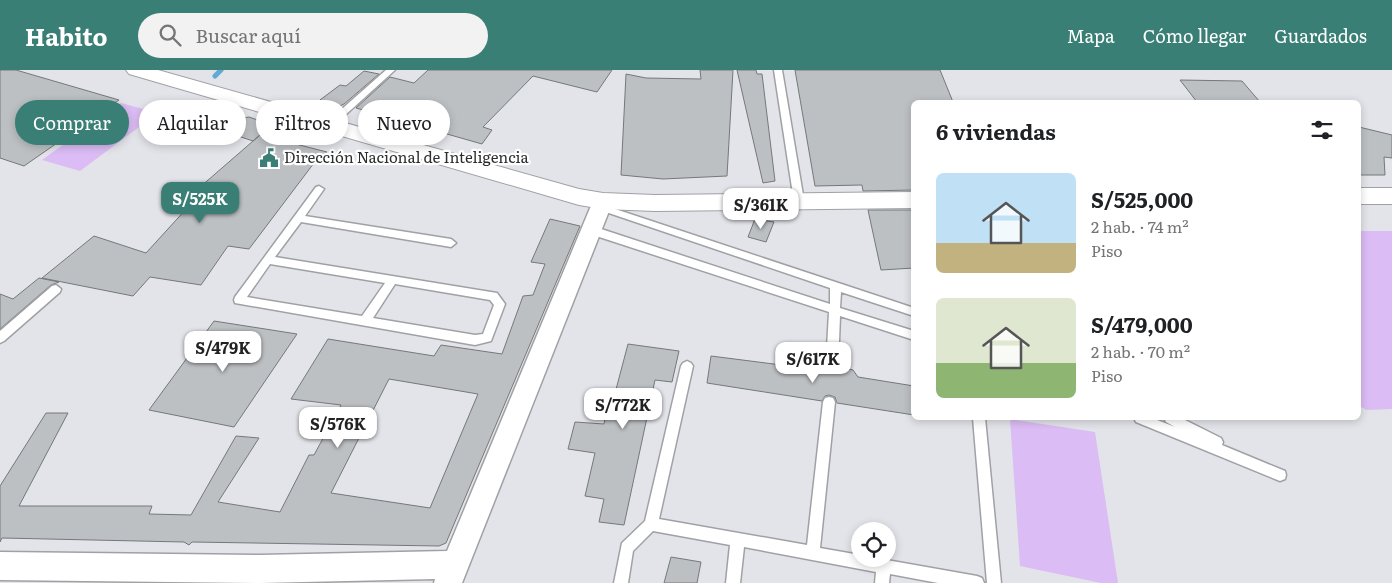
<!DOCTYPE html>
<html lang="es">
<meta charset="utf-8">
<style>
:root{--surface:#fff;--page:#f2f2f2;--text:#202124;--muted:#757577;--accent:#397f75}
body{margin:0;font-family:Literata,serif;background:var(--page);color:var(--text);height:100vh;display:flex;flex-direction:column;font-size:19px;white-space:nowrap}
*{box-sizing:border-box;margin:0}
p{font-size:16px;color:var(--muted)}
.icon{flex:none;width:28px;height:28px;fill:none;stroke:currentColor;stroke-width:2;stroke-linecap:round;stroke-linejoin:round}
.map{position:relative;flex:1;overflow:hidden}
.sheet{position:absolute;left:911px;top:30px;width:450px;height:320px;display:flex;flex-direction:column;background:var(--surface);border-radius:8px;box-shadow:0 2px 8px #0003}
.sheet>*{flex:none}
.hud{position:absolute;left:15px;top:30px;width:475px;height:45px;display:flex;gap:10px}
.controls{position:absolute;left:851px;top:452px;display:grid;gap:10px}
.controls a{display:grid;place-items:center;width:45px;height:45px;border-radius:50%;background:var(--surface);box-shadow:0 2px 8px #0003;font-size:25px}
.price{position:absolute;translate:-50% -42px;padding:0 11px;border-radius:10px;background:#fff;color:#222;font-size:16px;line-height:32px;filter:drop-shadow(0 1px 2px #0008)}
.price::after{content:'';position:absolute;left:50%;top:30px;width:15px;height:11px;margin-left:-8px;background:inherit;clip-path:polygon(0 0,100% 0,50% 100%)}
.price.current{background:var(--accent);color:#fff}
ul{padding:0;list-style:none}
li{display:flex;align-items:center;gap:15px;height:125px;padding:0 25px}
li span{display:grid;place-items:center;flex:none;width:140px;height:100px;border-radius:8px;color:#555}
li>.icon{margin-inline-start:auto}
span .icon{width:60px;height:60px;fill:#fffc;stroke-width:1}
li b{font-size:21px}
h2{display:flex;justify-content:space-between;align-items:center;height:60px;padding:0 25px;font-size:21px}
.pill{padding:0 18px;border-radius:22px;background:var(--surface);box-shadow:0 2px 8px #0003;font-size:18px;line-height:45px}
.pill.current{background:var(--accent);color:#fff}
header{display:flex;align-items:center;gap:30px;box-sizing:border-box;height:70px;padding:0 25px;background:var(--accent);color:#fff}
header strong{font-size:24px}
nav{display:flex;gap:28px;margin-inline-start:auto;font-size:18px}
.search{width:350px;height:45px;background:var(--page);display:flex;align-items:center;gap:12px;box-sizing:border-box;padding:0 18px;border-radius:28px;color:var(--muted);font-size:19px}
.map>svg:first-child{display:block}
.green{fill:#dbbcf4}
.lines{fill:none;stroke-linecap:round;stroke-linejoin:round}
.stream{stroke:#63a9d5;stroke-width:5}
.building{fill:#bdc0c3;stroke:#75787b;fill-rule:evenodd}
.service-casing{stroke:#a0a1a5;stroke-width:3}
.minor-casing{stroke:#a0a1a5;stroke-width:3}
.tertiary-casing{stroke:#a0a1a5;stroke-width:2}
.service{fill:#fff;fill-rule:evenodd}
.minor{fill:#fff;fill-rule:evenodd}
.tertiary{fill:#fff;fill-rule:evenodd}
.labels{text-anchor:middle;stroke-width:4.5;stroke-linejoin:round;paint-order:stroke}
.poi-label{font-size:15px;fill:#2c2d2e;stroke:#fff;text-anchor:start}
</style>
<header>
<strong>Habito</strong>
<div class="search"><svg class="icon" aria-label="search" viewBox="0 0 24 24"><circle cx="10" cy="10" r="6"/><path d="M15 15l6 6"/></svg>Buscar aquí</div>
<nav><a>Mapa</a><a>Cómo llegar</a><a>Guardados</a></nav>
</header>
<div class="map">
<svg width="1392" height="513" viewBox="0 0 1392 513">
<rect width="100%" height="100%" fill="#e3e4e9"/>
<path class="green" d="M121 33 158 43 80 101 42 90Z
M1359 161H1392V339L1367 340 1359 336Z
M1010 349 1095 362 1118 513H1101L1020 496Z"/>
<g class="lines">
<path class="stream" d="M215 6 221 0"/>
</g>
<path class="building" d="M0 0H16L119 30 24 96 0 88Z
M428 0H612L597 22 533 6 483 57 492 60 482 74 356 38 390 7 414 13Z
M700 0H733L727 106 663 109 621 105 626 4 646 8 701 9Z
M737 0H756L757 4H762L775 111 763 113Z
M795 0H940L953 32H914V120L863 121 862 115 815 116Z
M364 1 379 4 344 34 340 36 320 30 340 15 346 16Z
M1180 10 1242 11 1260 32H1197Z
M249 47 272 55 253 71 223 61 237 49Z
M1359 57 1392 65V88L1384 87 1385 105H1359Z
M260 65 327 82 314 93 249 179 228 176 201 215 150 207 133 226 42 208 94 166 146 183 199 125 192 124Z
M868 140H914V198L881 200Z
M550 149 580 156 446 473 439 476 192 472 189 475 184 472 2 468 0 472V416L46 343H68L19 436H152L149 444 191 445 236 366 259 368 218 432 280 442 309 385H314L341 335 291 329 328 269 434 286 441 275 502 284 523 226 533 225 545 194 531 192ZM389 309 478 324 430 438 331 423Z
M755 149 774 152 766 172 748 167Z
M39 208 59 212 51 215 0 259V224L13 229Z
M214 251 297 264 234 357 149 340Z
M628 274 679 281 672 312 655 310 624 455 599 452 604 429 585 426 595 383 568 379 575 352 604 354 609 328 614 327Z
M711 286 805 298 813 293 824 295 826 300 831 303 839 297 853 300 858 307 914 316V345L837 333 835 327 829 325 825 326 822 331 707 313Z
M671 487 701 492 697 513H664Z"/>
<g class="lines">
<g class="service-casing">
<path id="service" d="M386 0H395L332 57H326V53Z
M774 0H782L804 131 799 134 794 131Z
M319 116 324 119 305 146 451 169 456 173 451 177 301 152 275 187 497 223 505 234 491 271 475 275 235 233 234 230 235 227 316 117ZM270 194 385 213 362 246 247 227ZM395 214 490 230 494 235 483 264 475 265 373 248Z
M600 134 914 238V246L841 222 840 238 914 261V270L840 246 838 296 836 299 832 301 828 299 826 296 829 242 587 163 586 160 587 157H595L830 234V218L597 139 595 137 597 135Z
M56 215 61 219 60 222 4 271 0 273V261L52 216Z
M687 291 691 293 693 296 659 449 807 475 823 332 825 328 829 327 833 328 835 332 820 478 860 485V489H881L977 506 982 508 984 513H938L890 504 889 513H875L876 502 744 477 740 513H726L730 475 653 461 633 481 628 513H614L622 473 645 451 681 296 683 293Z
M973 348H985L1001 513H987Z
M1134 348H1152L1175 357 1166 352 1164 348H1181L1221 368 1223 372 1222 375 1285 401 1286 405 1285 409 1280 411 1136 352Z"/>
</g>
<g class="minor-casing">
<path id="minor" d="M603 124 610 126 613 131 462 513H434L435 509 260 513 0 510V482L260 485 447 481 593 131 596 126Z"/>
</g>
<g class="tertiary-casing">
<path id="tertiary" d="M126 0H158L579 119 603 123 655 125 914 122V138L655 141 603 139 579 135 129 4Z
M1359 118H1392V134H1359Z"/>
</g>
<use href="#service" class="service"/>
<use href="#minor" class="minor"/>
<use href="#tertiary" class="tertiary"/>
</g>
<defs>
<g id="civic-bare" transform="scale(1.5)"><path d="M-.6-6.5H3V-4.5H.6V-3L4-1V1h2V6H-6V1h2V-1L-.6-3ZM-1.2 2.5V6h2.4V2.5Z" fill="#397f75" stroke="#fff" stroke-width="2.5" paint-order="stroke"/></g>
</defs>
<g fill-rule="evenodd">
<use href="#civic-bare" x="269" y="88"/>
</g>
<g class="labels">
<g class="poi-label">
<text x="284" y="93">Dirección Nacional de Inteligencia</text>
</g>
</g>
</svg>
<div class="controls">
<a><svg class="icon" aria-label="locate" viewBox="0 0 24 24"><circle cx="12" cy="12" r="6"/><path d="M12 2v4M12 18v4M2 12h4M18 12h4"/></svg></a>
</div>
<b class="price current" style="left:200px;top:154px">S/525K</b>
<b class="price" style="left:761px;top:160px">S/361K</b>
<b class="price" style="left:223px;top:303px">S/479K</b>
<b class="price" style="left:813px;top:314px">S/617K</b>
<b class="price" style="left:623px;top:360px">S/772K</b>
<b class="price" style="left:338px;top:379px">S/576K</b>
<div class="hud">
<a class="pill current">Comprar</a>
<a class="pill">Alquilar</a>
<a class="pill">Filtros</a>
<a class="pill">Nuevo</a>
</div>
<section class="sheet">
<h2>6 viviendas<svg class="icon" aria-label="filters" viewBox="0 0 24 24"><path d="M4 7h16M4 17h16"/><circle cx="9" cy="7" r="2"/><circle cx="15" cy="17" r="2"/></svg></h2>
<ul>
<li><span style="background:linear-gradient(#bfe0f5 70%,#c2b280 0)"><svg class="icon" aria-label="home" viewBox="0 0 24 24"><path d="M3 11l9-7 9 7M6 9v11h12V9"/></svg></span><div><b>S/525,000</b><p>2 hab. · 74 m²</p><p>Piso</p></div></li>
<li><span style="background:linear-gradient(#dfe7d0 65%,#8fb573 0)"><svg class="icon" aria-label="home" viewBox="0 0 24 24"><path d="M3 11l9-7 9 7M6 9v11h12V9"/></svg></span><div><b>S/479,000</b><p>2 hab. · 70 m²</p><p>Piso</p></div></li>
</ul>
</section>
</div>
